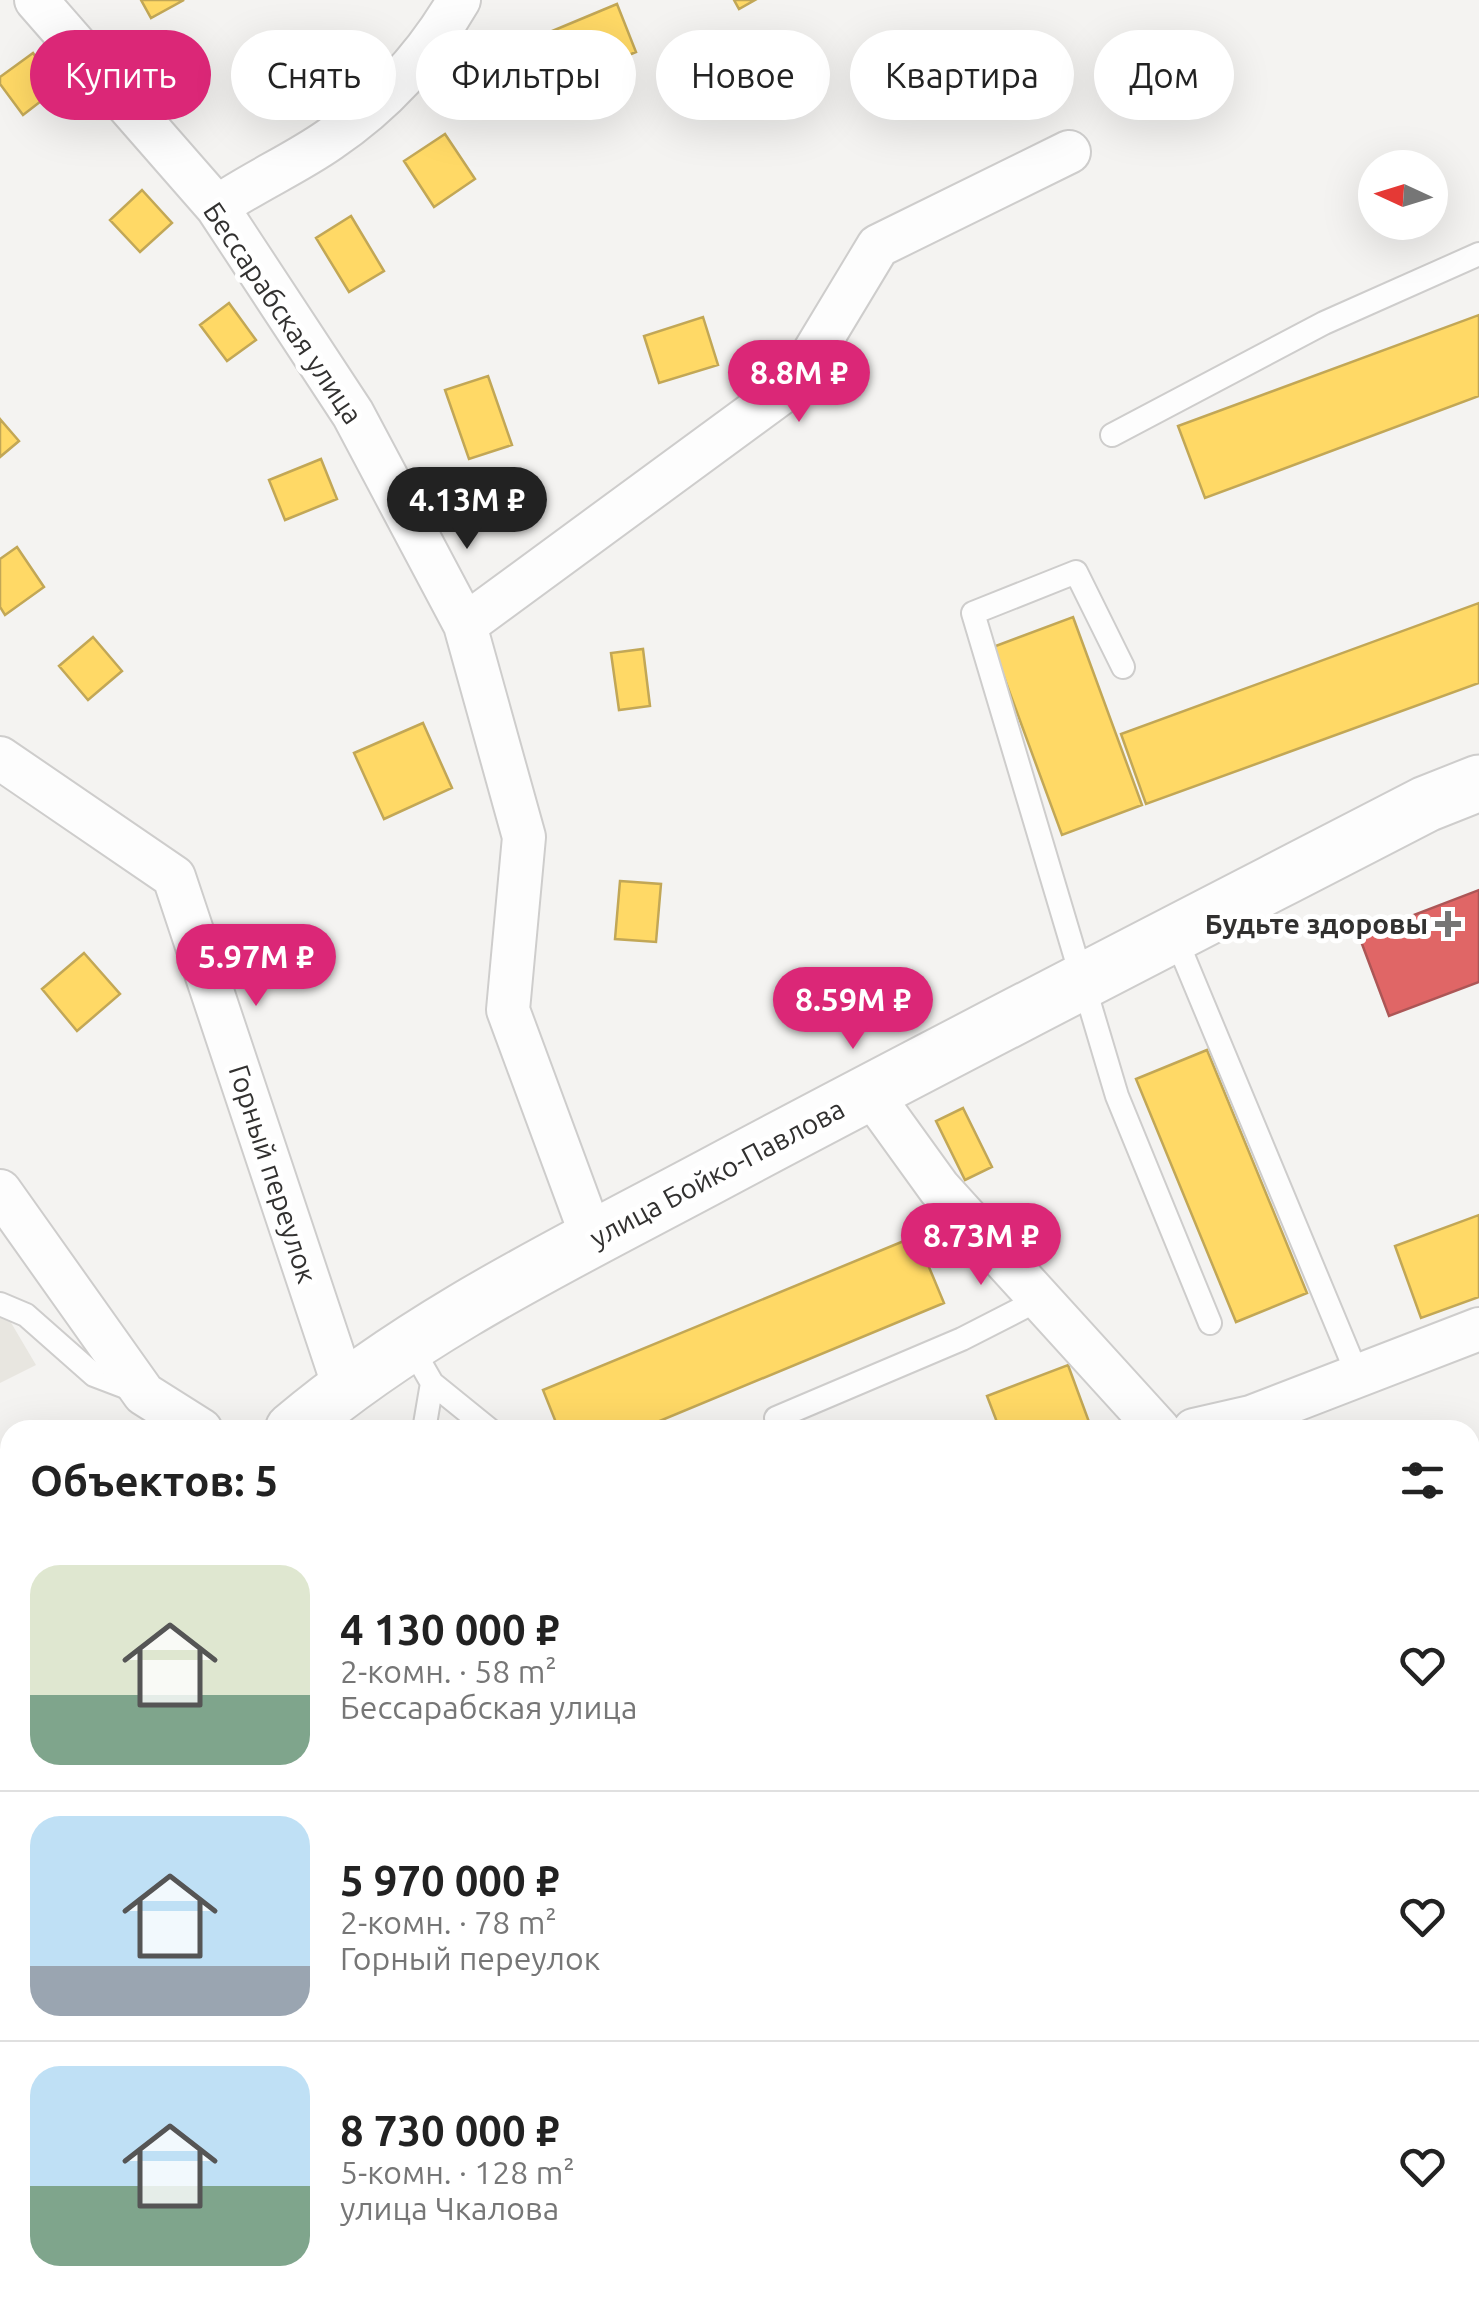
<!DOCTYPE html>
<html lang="ru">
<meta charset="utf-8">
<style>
:root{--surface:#fff;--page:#f6f6f6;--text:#222;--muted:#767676;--line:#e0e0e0;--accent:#db2777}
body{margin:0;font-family:Ubuntu,sans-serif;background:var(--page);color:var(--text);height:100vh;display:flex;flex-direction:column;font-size:38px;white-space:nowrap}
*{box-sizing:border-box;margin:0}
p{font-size:32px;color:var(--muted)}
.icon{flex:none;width:55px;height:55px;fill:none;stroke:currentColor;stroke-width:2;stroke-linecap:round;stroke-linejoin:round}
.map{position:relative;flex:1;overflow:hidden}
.drawer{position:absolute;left:0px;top:1420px;width:1480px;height:892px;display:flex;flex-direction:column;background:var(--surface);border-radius:30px 30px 0 0;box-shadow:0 10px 40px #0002}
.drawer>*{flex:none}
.hud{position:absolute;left:30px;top:30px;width:1420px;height:90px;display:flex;gap:20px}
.needle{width:65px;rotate:274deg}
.tools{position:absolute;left:1358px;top:150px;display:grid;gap:20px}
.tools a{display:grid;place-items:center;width:90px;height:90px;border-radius:50%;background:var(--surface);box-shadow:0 10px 40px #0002;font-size:50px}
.price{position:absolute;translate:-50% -85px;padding:0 22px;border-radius:35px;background:var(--accent);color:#fff;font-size:32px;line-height:65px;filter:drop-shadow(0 2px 5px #0008)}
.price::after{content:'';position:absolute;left:50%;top:60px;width:30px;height:22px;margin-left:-15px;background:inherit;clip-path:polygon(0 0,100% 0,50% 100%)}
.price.active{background:#222;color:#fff}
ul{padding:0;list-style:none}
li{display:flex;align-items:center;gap:30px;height:250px;padding:0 30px}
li+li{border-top:2px solid var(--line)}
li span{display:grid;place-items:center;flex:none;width:280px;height:200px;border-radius:30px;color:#555}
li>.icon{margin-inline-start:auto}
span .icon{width:120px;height:120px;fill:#fffc;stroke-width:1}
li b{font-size:42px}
h2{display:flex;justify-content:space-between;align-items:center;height:120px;padding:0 30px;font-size:42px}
.tag{padding:0 35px;border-radius:45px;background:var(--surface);box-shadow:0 10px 40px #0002;font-size:35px;line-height:90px}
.tag.active{background:var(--accent);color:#fff}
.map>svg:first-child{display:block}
.built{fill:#e8e6e0}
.water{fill:#a7bf8e}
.homes{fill:#ffd966;stroke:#c2a756;stroke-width:2.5}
.shops{fill:#e06666;stroke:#ac5656;stroke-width:2.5}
.industry{fill:#999;stroke:#7a7a7a;stroke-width:2.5}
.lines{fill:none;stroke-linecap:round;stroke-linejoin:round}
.lane-casing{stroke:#cecdcc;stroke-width:26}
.street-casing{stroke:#cecdcc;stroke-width:46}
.secondary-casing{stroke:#cecdcc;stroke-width:59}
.path{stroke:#d4d3d3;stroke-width:6;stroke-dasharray:5 8;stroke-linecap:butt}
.lane{stroke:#fdfdfd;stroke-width:22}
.street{stroke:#fdfdfd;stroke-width:42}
.secondary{stroke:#fdfdfd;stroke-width:55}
.poi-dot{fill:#767574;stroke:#fff;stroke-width:4}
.labels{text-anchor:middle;stroke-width:10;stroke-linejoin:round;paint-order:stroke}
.street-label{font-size:28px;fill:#323130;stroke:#fff}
.poi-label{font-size:28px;font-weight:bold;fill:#323130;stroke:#fff;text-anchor:end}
</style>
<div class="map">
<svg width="1479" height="2312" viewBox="0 0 1479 2312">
<rect width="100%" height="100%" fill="#f4f3f1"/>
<path class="built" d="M0 1304 36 1365 0 1383Z
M10 2010V2299L0 2305V2013Z"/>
<path class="water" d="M1470 2277H1479V2312H0V2305L10 2299V2302H1470Z"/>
<path class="homes" d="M141 0H184L151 18Z
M734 0H755L739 9Z
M617 4 636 52 565 82 545 34Z
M33 53 58 88 23 115 0 84V77Z
M445 134 475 179 434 207 404 161Z
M142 190 172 223 140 252 110 220Z
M351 216 384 271 349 292 316 238Z
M229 303 256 340 227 361 200 325Z
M1479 315V396L1205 498 1178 426Z
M703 317 718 365 659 383 644 336Z
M488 376 512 445 469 459 445 390Z
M0 419 19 441 0 457Z
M321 459 337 499 285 520 269 480Z
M17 547 44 587 5 615 0 607V559Z
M1479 603V683L1146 804 1121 734Z
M1073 617 1142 805 1062 835 993 647Z
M93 637 122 671 88 700 59 666Z
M643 649 650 706 619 710 611 653Z
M423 723 452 788 384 819 354 753Z
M620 881 661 884 656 942 615 939Z
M84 953 120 994 77 1031 42 989Z
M1207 1050 1307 1293 1236 1322 1136 1079Z
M963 1108 992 1167 965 1180 936 1121Z
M1479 1215V1297L1421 1318 1395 1246Z
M916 1236 944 1303 638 1430H559L543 1390Z
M1068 1365 1092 1430H1000L987 1396Z
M0 1473 10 1495V1520L0 1525Z
M1479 1548V1634L1470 1637V1552Z
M1479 1922V2002L1470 2006V1925Z"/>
<path class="shops" d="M1479 890V982L1389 1016 1359 936Z"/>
<path class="industry" d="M10 2162V2242L0 2249V2169Z"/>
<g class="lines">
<g class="lane-casing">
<path id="lane" d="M1112 435 1324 323 1479 254
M1123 667 1076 572 973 613 1117 1096 1210 1323
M1174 934 1358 1376
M0 1304 26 1315 94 1375 136 1391
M409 1343 432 1383 424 1430
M432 1383 490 1430
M776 1418 962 1339 1040 1299
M0 1566 10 1560
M1470 1678 1479 1675
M1470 1864 1479 1865
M0 2077 10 2070"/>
</g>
<g class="street-casing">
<path id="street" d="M36 0 217 207 353 414 465 625 524 837 508 1010 593 1240
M217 207C253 182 293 165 329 140 384 103 426 57 459 0
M465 625 796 382 878 246 1069 152
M0 758 174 877 344 1387
M869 1091 939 1188 1159 1430
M0 1191 144 1394 201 1430
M1194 1430 1251 1417 1479 1329"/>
</g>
<g class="secondary-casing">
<path id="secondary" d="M293 1430C418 1324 569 1252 713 1175 949 1049 1188 927 1426 804L1479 783
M0 1767 10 1758"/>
</g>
<path class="path" d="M1470 2264 1479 2265"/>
<use href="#lane" class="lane"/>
<use href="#street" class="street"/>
<use href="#secondary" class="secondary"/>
</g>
<path class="poi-dot" d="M1443 909h10v10h10v10h-10v10h-10v-10h-10v-10h10z"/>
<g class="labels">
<g class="street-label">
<text transform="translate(283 313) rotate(56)" y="10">Бессарабская улица</text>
<text transform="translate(717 1173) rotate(-28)" y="10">улица Бойко-Павлова</text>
<text transform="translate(273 1174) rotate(72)" y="10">Горный переулок</text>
</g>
<g class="poi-label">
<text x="1428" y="934">Будьте здоровы</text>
</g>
</g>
</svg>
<div class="tools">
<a><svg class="needle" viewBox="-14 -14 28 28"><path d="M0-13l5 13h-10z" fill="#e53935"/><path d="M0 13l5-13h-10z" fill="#767676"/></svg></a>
</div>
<b class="price" style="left:799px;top:425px">8.8M ₽</b>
<b class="price active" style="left:467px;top:552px">4.13M ₽</b>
<b class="price" style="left:256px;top:1009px">5.97M ₽</b>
<b class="price" style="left:853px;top:1052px">8.59M ₽</b>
<b class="price" style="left:981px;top:1288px">8.73M ₽</b>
<div class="hud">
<a class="tag active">Купить</a>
<a class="tag">Снять</a>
<a class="tag">Фильтры</a>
<a class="tag">Новое</a>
<a class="tag">Квартира</a>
<a class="tag">Дом</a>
</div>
<section class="drawer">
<h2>Объектов: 5<svg class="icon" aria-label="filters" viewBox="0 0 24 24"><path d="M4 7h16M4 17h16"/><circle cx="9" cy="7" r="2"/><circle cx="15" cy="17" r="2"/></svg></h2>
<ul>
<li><span style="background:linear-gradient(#dfe7d0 65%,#7fa58c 0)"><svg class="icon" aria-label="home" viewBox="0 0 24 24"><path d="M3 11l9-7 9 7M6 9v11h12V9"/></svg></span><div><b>4 130 000 ₽</b><p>2-комн. · 58 m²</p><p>Бессарабская улица</p></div><svg class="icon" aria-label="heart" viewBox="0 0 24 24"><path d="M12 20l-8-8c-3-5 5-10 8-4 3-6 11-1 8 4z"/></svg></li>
<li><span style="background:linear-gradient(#bfe0f5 75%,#9aa5b1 0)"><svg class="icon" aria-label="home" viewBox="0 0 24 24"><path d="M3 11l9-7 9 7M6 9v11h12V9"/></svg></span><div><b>5 970 000 ₽</b><p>2-комн. · 78 m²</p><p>Горный переулок</p></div><svg class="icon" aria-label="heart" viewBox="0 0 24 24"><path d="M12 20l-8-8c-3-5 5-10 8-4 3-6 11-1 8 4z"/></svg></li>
<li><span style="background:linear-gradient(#bfe0f5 60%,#7fa58c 0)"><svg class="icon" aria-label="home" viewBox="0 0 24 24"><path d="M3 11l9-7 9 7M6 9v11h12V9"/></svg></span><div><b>8 730 000 ₽</b><p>5-комн. · 128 m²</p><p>улица Чкалова</p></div><svg class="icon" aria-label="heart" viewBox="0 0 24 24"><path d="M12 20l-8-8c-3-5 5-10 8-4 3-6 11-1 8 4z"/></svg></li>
</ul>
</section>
</div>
